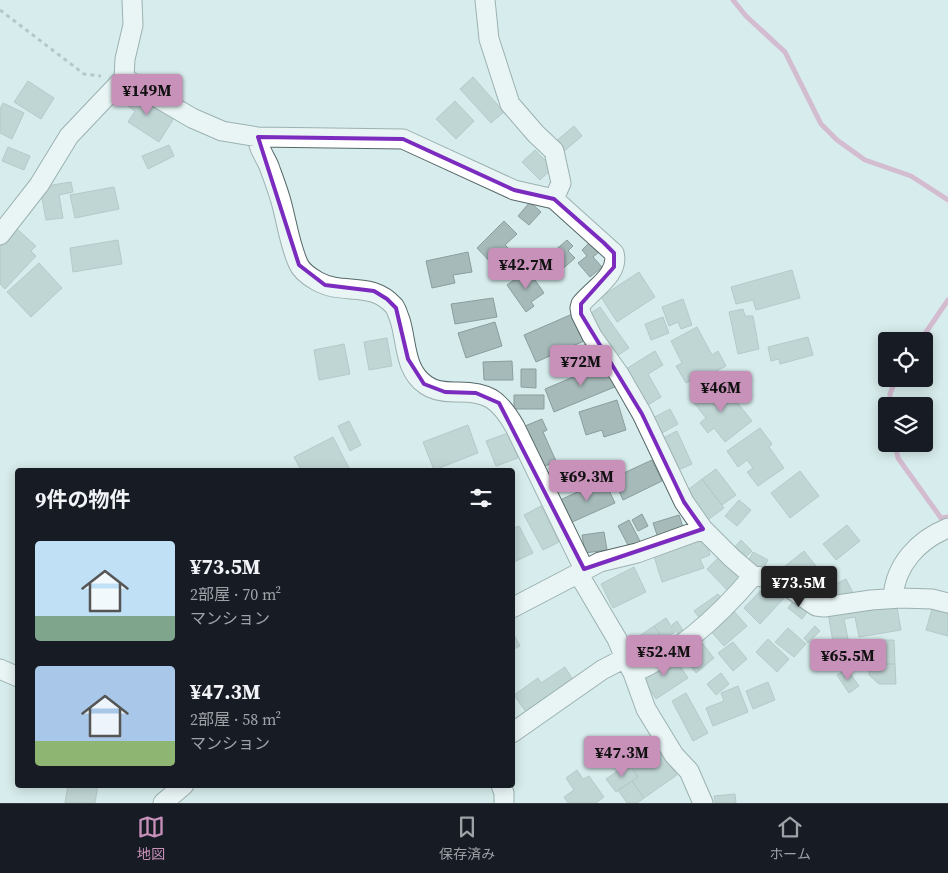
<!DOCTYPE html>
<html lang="ja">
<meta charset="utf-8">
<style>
:root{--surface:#171b24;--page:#242831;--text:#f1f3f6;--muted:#9ea1a6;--line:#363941;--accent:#c891ba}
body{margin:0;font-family:"Source Serif 4","Noto Sans JP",serif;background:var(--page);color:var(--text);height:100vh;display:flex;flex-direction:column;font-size:19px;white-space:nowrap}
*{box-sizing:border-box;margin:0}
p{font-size:16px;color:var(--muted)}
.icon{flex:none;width:28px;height:28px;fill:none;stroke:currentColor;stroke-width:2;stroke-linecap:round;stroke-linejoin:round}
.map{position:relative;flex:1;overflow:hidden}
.details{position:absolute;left:15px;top:468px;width:500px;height:320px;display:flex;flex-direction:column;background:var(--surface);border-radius:5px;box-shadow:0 2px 12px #0003}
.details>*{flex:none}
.fabs{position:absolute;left:878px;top:332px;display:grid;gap:10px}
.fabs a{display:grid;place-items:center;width:55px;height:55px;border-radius:5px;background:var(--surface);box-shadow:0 2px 12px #0003;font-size:25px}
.price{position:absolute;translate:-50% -42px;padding:0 11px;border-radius:5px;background:var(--accent);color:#111;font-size:16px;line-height:32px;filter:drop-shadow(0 1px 2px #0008)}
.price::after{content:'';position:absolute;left:50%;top:30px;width:15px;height:11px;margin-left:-8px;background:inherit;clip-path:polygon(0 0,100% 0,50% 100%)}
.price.selected{background:#222;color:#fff}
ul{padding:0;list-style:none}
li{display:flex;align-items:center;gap:15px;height:125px;padding:0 20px}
li span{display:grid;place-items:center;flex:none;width:140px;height:100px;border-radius:5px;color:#555}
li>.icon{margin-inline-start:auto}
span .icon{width:60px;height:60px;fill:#fffc;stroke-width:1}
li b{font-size:21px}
h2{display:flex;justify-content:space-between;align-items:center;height:60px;padding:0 20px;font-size:21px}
.tabs{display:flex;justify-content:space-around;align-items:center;height:70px;border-top:1px solid var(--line);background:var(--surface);font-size:14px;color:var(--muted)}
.tabs a{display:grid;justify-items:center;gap:2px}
.tabs .selected{color:var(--accent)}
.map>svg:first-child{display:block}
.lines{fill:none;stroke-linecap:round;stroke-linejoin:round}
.stream{stroke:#cf7eae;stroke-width:5}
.building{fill:#a5bab9;stroke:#8a9e9e}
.minor-casing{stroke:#556867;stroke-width:21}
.path{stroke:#8c9b9b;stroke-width:3;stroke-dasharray:4 4;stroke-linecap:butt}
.minor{stroke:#fff;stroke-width:19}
.marked{fill:none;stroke:#7b2cbf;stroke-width:4;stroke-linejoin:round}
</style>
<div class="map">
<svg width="948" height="803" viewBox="0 0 948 803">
<rect width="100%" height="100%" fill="#d7ecec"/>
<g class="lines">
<path class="stream" d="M733 0 746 16 785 52 821 124 837 140 865 160 911 176 948 200
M920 341 948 300
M890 406V394L896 379
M895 444 898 458 941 518 948 517"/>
</g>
<path class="building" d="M473 77 504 112 491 123 460 89Z
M28 81 54 98 41 119 14 102Z
M129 89 174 118 159 142 128 122 135 111 121 101Z
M455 101 474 121 456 139 436 119Z
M3 103 24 113 12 139 0 133V109Z
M574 126 582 136 563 152 555 142Z
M169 145 174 156 148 169 142 156Z
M8 147 30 156 24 170 2 161Z
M535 150 553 168 540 180 522 162Z
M71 182 73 192 59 195 63 218 46 220 40 187Z
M114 187 119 209 75 218 70 195Z
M530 202 541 212 529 225 518 216Z
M504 221 517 234 505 245 514 254 497 269 477 248Z
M17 229 36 246 31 251 36 256 5 289 0 284V246Z
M118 240 122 264 73 272 70 248Z
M567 240 573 246 568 251 575 258 558 273 555 269 547 277 537 266Z
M590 242 599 252 593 257 602 267 590 277 578 263 587 256 582 250Z
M468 252 472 272 453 275 455 283 432 288 426 261Z
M39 263 62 288 31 317 7 292Z
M528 270 544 293 531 302 534 306 526 312 507 285Z
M792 270 800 298 756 310 753 300 736 304 731 287Z
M639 272 655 297 617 322 601 297Z
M493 298 497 317 455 324 451 304Z
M683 299 692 325 681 329 678 322 669 326 662 307Z
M600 307 629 348 614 358 585 317Z
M743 309 745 316H753L759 349 738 354 729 312Z
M577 312 586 331 579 333 584 341 536 362 524 335Z
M663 317 669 333 651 340 645 324Z
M495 322 502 346 466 358 458 333Z
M697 327 712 355 718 351 726 366 697 381 695 378 686 383 676 366 682 363 671 341Z
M808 337 813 355 780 364 779 359 771 361 768 347Z
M387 338 392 366 369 370 364 342Z
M589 342 601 359 592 365 581 347Z
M344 344 350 374 319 380 314 350Z
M655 351 663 365 648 374 661 397 648 405 626 369Z
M512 361 513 380H484L483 362Z
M608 362 617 386 554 412 545 389Z
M521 369H536V388L521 387Z
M711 383 726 402 733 397 752 421 725 442 714 428 708 433 700 423 706 418 691 399Z
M514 395H544V409H514Z
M617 400 626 430 604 437 602 430 586 435 579 412Z
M670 409 678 424 660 434 651 419Z
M542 419 547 430 543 432 556 461 539 469 520 428Z
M349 421 361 445 350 451 338 426Z
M468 425 478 453 434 470 423 442Z
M760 428 772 444 769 447 784 468 758 486 747 472 753 468 747 460 738 467 727 451Z
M677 431 692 464 676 471 661 439Z
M508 433 518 458 496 466 486 441Z
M333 437 350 470H301L294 457Z
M652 460 662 481 623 500 613 478Z
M716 469 736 495 722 505 702 479Z
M800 471 819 496 790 518 771 493Z
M702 479 724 508 705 522 684 493Z
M604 480 615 503 570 523 560 500Z
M739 500 751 510 737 526 725 516Z
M541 506 559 542 543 550 524 515Z
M642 514 648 526 638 531 632 520Z
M679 515 685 533 659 541 653 523Z
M629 520 641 543 630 549 618 526Z
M847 525 860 541 836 560 823 544Z
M519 526 533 553 512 563V529Z
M604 532 607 550 585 553 582 535Z
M705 540 710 555 700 559 704 568 662 582 654 556Z
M741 540 752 551 743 560 732 550Z
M804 551 820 571 800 587 784 567Z
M753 552 768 560 762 571 747 563Z
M722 554 743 575 727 590 707 569Z
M634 567 646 592 613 608 601 584Z
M846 579 853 593 833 602 827 588Z
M770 581 786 596 760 624 744 608Z
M718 594 725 602 702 621 694 611Z
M796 597 810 608 802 619 788 608Z
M896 602 901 630 859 637 855 617 844 619 848 639 833 642 828 613Z
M731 608 747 626 724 646 708 628Z
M932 609 948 613V636L926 630Z
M666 618 675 632 664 639 654 626Z
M677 621 684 632 679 635 672 625Z
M654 626 665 642 639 659 629 643Z
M815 626 820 631 808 643 804 638Z
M788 628 806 644 794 657 775 642Z
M512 631 520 646 512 650Z
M698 638 714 658 696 673 680 653Z
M768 639 789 659 777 672 756 652Z
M878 640H894L895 664H878Z
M733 642 747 659 733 671 718 653Z
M847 642 849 655 835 658 833 644Z
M673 655 688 678 656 699 641 675Z
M869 664H895L896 684H879L869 675Z
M565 667 573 680 526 712 514 695 538 678 541 683Z
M847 669 859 686 849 693 837 675Z
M721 673 729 684 716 695 707 684Z
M768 682 775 700 753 709 746 691Z
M738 686 748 712 713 726 706 708 724 701 721 693Z
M686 693 708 733 693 741 672 701Z
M660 751 677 775 644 798 632 781 638 777 633 770Z
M629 763 638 777 616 792 606 779Z
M577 770 583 779 589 776 604 797 596 803H568L564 797 574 790 566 778Z
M632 781 644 798 637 803H627L618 790Z
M68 785H98L95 803H65Z
M735 794 736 803H715L714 796Z"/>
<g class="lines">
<g class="minor-casing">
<path id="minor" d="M485 0 489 39 510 104 536 134 554 151 561 183 554 199
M124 78 192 118 222 131 258 137 403 139 514 190 554 199 614 253C620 274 593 289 581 304L580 308 581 314 592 336 619 374 642 414 684 502 703 529 732 558 753 576 775 578 816 606 824 607 871 600 901 598 932 599 948 603
M258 137C257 148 267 159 270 169 274 180 279 193 282 205 287 224 290 245 298 263 301 271 310 277 317 281 343 296 371 280 394 306 397 310 398 315 400 320 407 342 404 370 426 385 434 391 444 392 454 392 488 391 499 399 515 427L584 569
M0 235 39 185 69 136 124 78 125 59 133 25 132 0
M893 598C895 565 918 540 948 528
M512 608 600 562 637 553 703 529
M625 658 633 673 646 709 674 755 689 771 703 803
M0 669 18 677
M633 673C680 652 720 615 753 576
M512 733 602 670 625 658 617 639 578 573
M501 785 504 793V803
M163 803 184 785"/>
</g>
<path class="path" d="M0 10 84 74 101 76"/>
<use href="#minor" class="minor"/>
</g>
<path d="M0 0H948V803H0ZM258 137 403 139 514 190 554 199 604 243 614 253V267L581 304V314L642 414 684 502 703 529 584 569 499 403 476 393 445 392 424 384 408 359 396 308 387 299 374 291 325 285 299 265Z" fill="#d7ecec" fill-opacity=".55" fill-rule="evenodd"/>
<path class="marked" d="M258 137 403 139 514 190 554 199 604 243 614 253V267L581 304V314L642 414 684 502 703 529 584 569 499 403 476 393 445 392 424 384 408 359 396 308 387 299 374 291 325 285 299 265Z"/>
</svg>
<div class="fabs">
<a><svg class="icon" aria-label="locate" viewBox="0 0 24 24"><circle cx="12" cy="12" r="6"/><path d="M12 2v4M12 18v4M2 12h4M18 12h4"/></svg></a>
<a><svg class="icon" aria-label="layers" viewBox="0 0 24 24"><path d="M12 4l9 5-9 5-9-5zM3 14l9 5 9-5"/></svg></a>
</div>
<b class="price" style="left:147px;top:116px">¥149M</b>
<b class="price" style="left:526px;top:290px">¥42.7M</b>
<b class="price" style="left:581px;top:387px">¥72M</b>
<b class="price" style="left:721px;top:413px">¥46M</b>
<b class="price" style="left:587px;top:502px">¥69.3M</b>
<b class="price selected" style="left:799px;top:608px">¥73.5M</b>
<b class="price" style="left:664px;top:677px">¥52.4M</b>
<b class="price" style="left:848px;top:681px">¥65.5M</b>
<b class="price" style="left:622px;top:778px">¥47.3M</b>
<section class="details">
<h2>9件の物件<svg class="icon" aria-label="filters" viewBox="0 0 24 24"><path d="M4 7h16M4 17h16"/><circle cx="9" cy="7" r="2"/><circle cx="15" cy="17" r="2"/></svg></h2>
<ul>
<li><span style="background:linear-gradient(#bfe0f5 75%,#7fa58c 0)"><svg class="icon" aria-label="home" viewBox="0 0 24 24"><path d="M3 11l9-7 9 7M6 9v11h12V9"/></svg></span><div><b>¥73.5M</b><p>2部屋 · 70 m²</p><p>マンション</p></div></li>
<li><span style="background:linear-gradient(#a9c7e8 75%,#8fb573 0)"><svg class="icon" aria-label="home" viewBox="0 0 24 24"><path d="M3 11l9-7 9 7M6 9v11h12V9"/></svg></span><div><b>¥47.3M</b><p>2部屋 · 58 m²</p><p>マンション</p></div></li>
</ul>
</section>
</div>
<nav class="tabs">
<a class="selected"><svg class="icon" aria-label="map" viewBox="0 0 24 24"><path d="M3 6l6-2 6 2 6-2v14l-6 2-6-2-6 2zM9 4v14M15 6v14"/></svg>地図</a>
<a><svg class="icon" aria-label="saved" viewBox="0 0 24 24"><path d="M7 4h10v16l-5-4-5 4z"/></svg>保存済み</a>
<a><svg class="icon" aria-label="home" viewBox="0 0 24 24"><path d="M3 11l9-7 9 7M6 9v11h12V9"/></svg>ホーム</a>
</nav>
